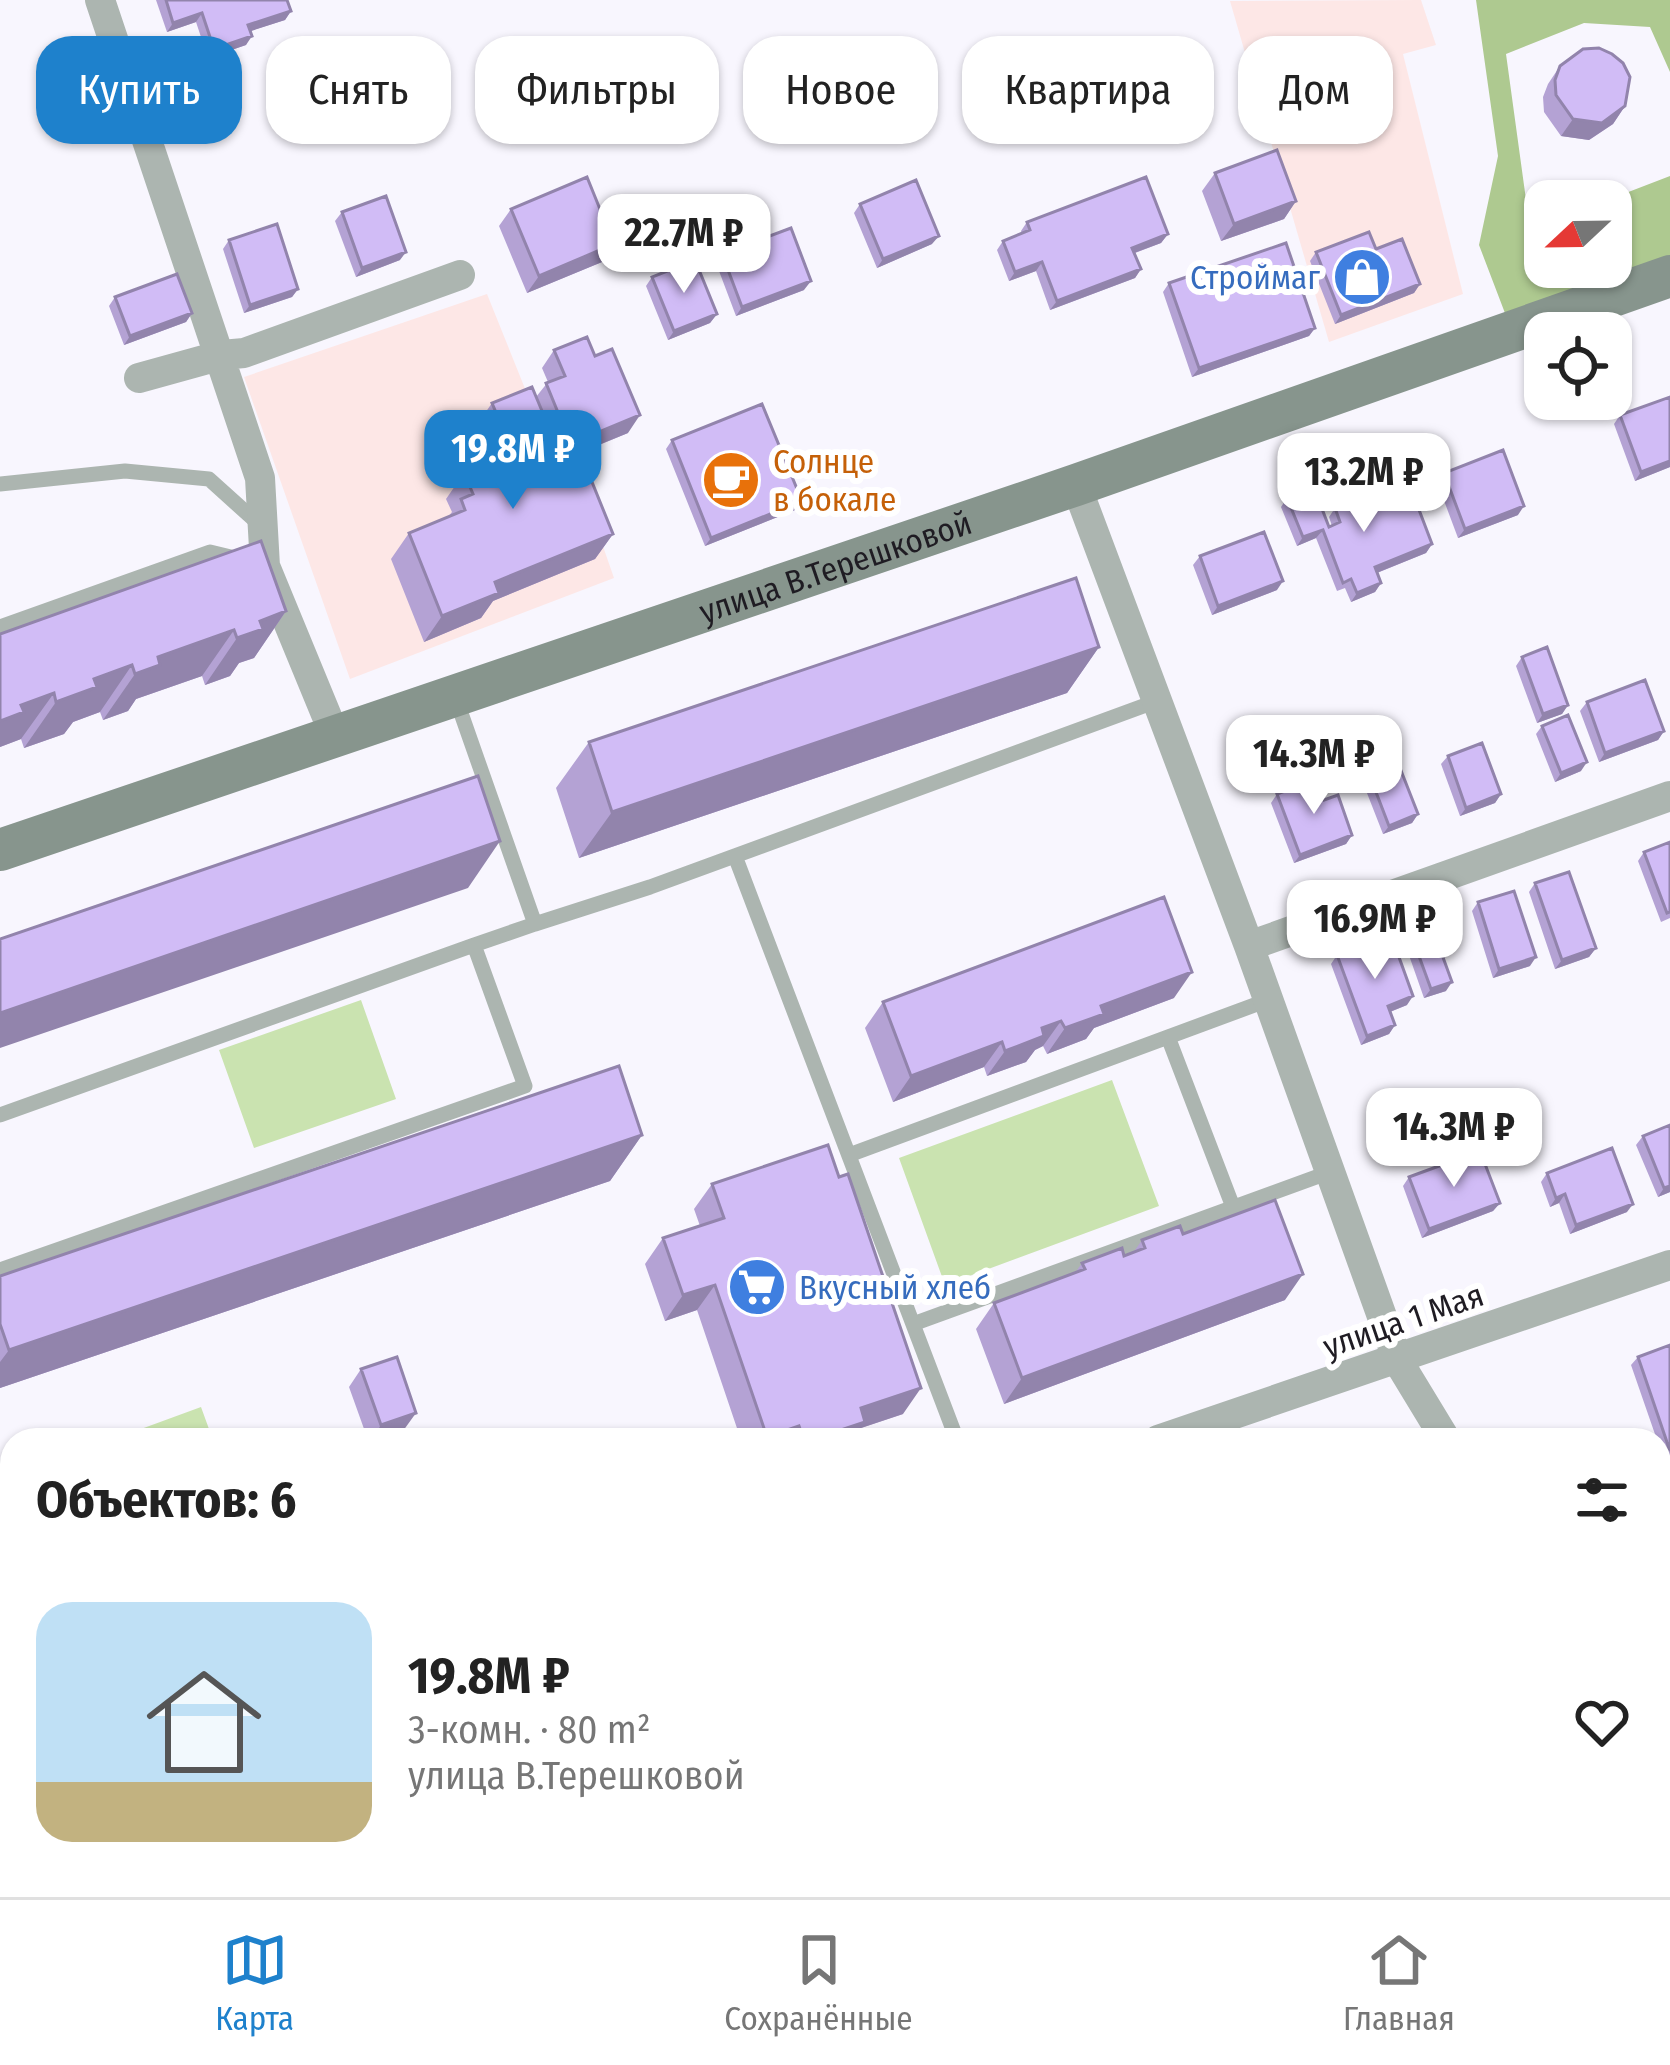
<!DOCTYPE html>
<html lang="ru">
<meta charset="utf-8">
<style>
:root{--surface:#fff;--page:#f2f2f2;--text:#222;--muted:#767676;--line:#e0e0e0;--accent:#1e81cc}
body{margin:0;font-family:"Fira Sans Condensed",sans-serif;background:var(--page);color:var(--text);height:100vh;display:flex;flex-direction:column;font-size:45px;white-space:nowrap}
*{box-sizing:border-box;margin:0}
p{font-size:39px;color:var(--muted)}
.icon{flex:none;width:66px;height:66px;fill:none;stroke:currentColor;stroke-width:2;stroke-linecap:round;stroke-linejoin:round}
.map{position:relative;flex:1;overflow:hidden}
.panel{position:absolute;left:0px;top:1428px;width:1671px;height:471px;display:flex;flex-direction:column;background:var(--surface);border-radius:36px 36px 0 0;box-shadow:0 3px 9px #0004}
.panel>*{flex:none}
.hud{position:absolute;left:36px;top:36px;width:1599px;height:108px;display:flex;gap:24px}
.needle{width:78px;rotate:248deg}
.buttons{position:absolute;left:1524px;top:180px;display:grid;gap:24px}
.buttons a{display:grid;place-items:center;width:108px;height:108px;border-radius:24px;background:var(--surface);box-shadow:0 3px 9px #0004;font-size:60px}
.price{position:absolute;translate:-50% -102px;padding:0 27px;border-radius:24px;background:#fff;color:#222;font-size:39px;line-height:78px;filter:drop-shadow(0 3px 6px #0008)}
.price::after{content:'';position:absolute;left:50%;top:72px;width:36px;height:27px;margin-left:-18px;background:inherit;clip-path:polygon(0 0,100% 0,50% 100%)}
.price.selected{background:var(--accent);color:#fff}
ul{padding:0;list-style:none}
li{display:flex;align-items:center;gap:36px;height:300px;padding:0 36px}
li span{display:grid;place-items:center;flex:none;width:336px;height:240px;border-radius:36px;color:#555}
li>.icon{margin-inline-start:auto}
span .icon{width:144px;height:144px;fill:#fffc;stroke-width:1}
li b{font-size:51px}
h2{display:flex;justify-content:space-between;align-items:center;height:144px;padding:0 36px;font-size:51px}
.chip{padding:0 42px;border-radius:36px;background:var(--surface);box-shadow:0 3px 9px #0004;font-size:42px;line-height:108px}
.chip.selected{background:var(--accent);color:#fff}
.tab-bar{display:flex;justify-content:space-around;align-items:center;height:168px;border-top:3px solid var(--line);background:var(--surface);font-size:33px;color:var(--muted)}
.tab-bar a{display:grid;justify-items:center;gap:6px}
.tab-bar .selected{color:var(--accent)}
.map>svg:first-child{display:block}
.commercial{fill:#fde7e6}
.education{fill:#fee9da}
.green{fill:#cae3b0}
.forest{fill:#aec990}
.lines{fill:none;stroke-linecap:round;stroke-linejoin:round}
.service{stroke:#acb5b0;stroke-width:15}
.minor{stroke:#acb5b0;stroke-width:30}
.secondary{stroke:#87958d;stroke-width:42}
.wall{fill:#b4a2d4}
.shaded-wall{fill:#9284ac}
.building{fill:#d1bcf6;stroke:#9284ac;stroke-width:3}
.labels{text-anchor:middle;stroke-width:12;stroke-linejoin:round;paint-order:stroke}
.shop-label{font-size:33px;fill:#366cbe;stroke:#fff;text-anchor:end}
.food-label{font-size:33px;fill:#c56008;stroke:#fff;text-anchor:start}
.street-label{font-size:33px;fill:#1f1c23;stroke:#fff}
</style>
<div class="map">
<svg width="1670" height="1897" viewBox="0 0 1670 1897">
<rect width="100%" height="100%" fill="#f8f6fe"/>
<path class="commercial" d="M1421 0 1436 45 1403 54 1463 294 1329 342 1230 1Z
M487 294 552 456 573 460 614 578 350 679 244 377Z"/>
<path class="education" d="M282 1887H606L610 1897H259Z"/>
<path class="green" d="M361 1000 396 1099 254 1148 219 1050Z
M1112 1080 1159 1206 945 1285 899 1158Z
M201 1407 213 1440H111Z"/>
<path class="forest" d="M1476 0H1670V72L1650 27 1584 23 1506 54 1530 229 1545 224V267H1611V201H1605L1670 176V268L1508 321 1479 245 1498 156Z
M130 1887H282L259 1897H104Z"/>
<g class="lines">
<path class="service" d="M0 484 125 471 209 479 260 525
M0 627 210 552 239 559
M455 696 535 924 650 887 1157 701
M735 856 957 1440
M474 945 535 924
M1168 1037 1233 1207
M0 1115 474 945 525 1086 0 1270
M849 1155 1268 1000
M913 1324 1330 1172
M0 1593 12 1589
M433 1887 436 1897"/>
<path class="minor" d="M100 0 260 478 265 566 335 736
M139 378 222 355 244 353 460 275
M1076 485 1249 946 1398 1361 1446 1440
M1249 946 1670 796
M1158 1440 1670 1265
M1659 1705 1670 1701
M0 1854 12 1849
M654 1887 658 1897
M1608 1887 1611 1897"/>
<path class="secondary" id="s1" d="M0 850 1076 485 1670 276"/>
</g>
<path class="wall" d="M156 0H287L291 11 285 20 250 31 246 45 208 58 196 22 167 32Z
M1560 66 1625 106 1613 124 1589 140 1561 136 1544 112 1543 97 1548 84Z
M1215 173 1296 201 1284 219 1221 241 1202 191Z
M860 204 932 244 877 268 854 213Z
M511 209 602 262 527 293 499 226Z
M342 212 400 260 356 277 335 221Z
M1027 222 1168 234 1161 243 1135 253 1141 269 1135 278 1050 310 1036 271 1009 281 997 250 1003 241 1022 234 1021 231Z
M229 240 298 289 292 297 244 313 223 249Z
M1376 249 1420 284 1414 293 1335 324 1310 261 1316 252Z
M722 254 804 290 736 316 716 263Z
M652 277 717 314 710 323 668 340 646 286Z
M1169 283 1315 328 1309 336 1192 377 1163 292Z
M115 297 192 313 186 322 124 345 109 306Z
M554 350 628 433 580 453 613 534 595 559 493 601 481 618 424 642 391 559 409 533 448 517 452 512 446 499 464 473 488 463 474 429 492 403 536 397 548 382 542 368Z
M1670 397V467L1635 481 1614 424 1620 415Z
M672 440 802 501 795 510 705 546 666 449Z
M1444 473 1518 515 1458 538 1437 482Z
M1287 498 1329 527 1332 526 1329 517 1335 508 1432 544 1426 553 1377 573 1381 583 1375 592 1351 602 1345 588 1337 591 1316 538 1297 546 1281 507Z
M1200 556 1277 590 1212 615 1193 565Z
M286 611 254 658 239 663 230 676 205 685 202 676 136 699 128 711 103 720 100 712 73 722 64 734 24 748 21 739 0 747V634Z
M1099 647 1067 693 579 858 556 788 589 742Z
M1522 657 1568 705 1562 714 1537 723 1516 666Z
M1587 702 1664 731 1658 740 1599 762 1580 711Z
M1542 726 1581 771 1555 782 1536 734Z
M1448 756 1501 794 1495 803 1460 816 1441 764Z
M1371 779 1418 814 1412 823 1383 834 1365 788Z
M1277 794 1324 800 1352 835 1346 844 1294 863 1271 803Z
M1670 842V918L1661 922 1638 861 1644 852Z
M1535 883 1596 948 1589 957 1555 969 1529 892Z
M1478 902 1530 966 1493 978 1472 911Z
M1404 915 1446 991 1424 998 1398 924Z
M1337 955 1407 1005 1390 1012 1395 1025 1389 1034 1361 1045 1331 964Z
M1174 998 1094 1028 1086 1039 1047 1054 1043 1046 1035 1050 1026 1062 987 1076 984 1067 893 1102 865 1028 883 1002Z
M642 1135 610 1181 0 1388V1276Z
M1643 1136 1670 1192 1658 1197 1636 1145Z
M1547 1173 1627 1212 1570 1234 1559 1203 1550 1207 1541 1182Z
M1409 1177 1500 1203 1493 1211 1422 1238 1403 1186Z
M712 1184 903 1414 861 1428 852 1440H741L697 1310 665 1321 645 1264 663 1238 700 1226 694 1209Z
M1183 1234 1285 1300 1004 1404 976 1329 994 1303 1075 1273 1082 1263 1124 1256 1133 1253 1142 1240Z
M1670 1345V1475H1669L1659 1446V1440H1657L1631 1365 1638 1357Z
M361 1369 403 1431 377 1440H368L349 1387Z
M693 1887H780L755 1897H697Z"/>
<path class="shaded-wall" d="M291 11 285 20 242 34 248 25Z
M202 13 196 22 167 32 173 23Z
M252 36 246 45 208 58 214 49Z
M1625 106 1613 124 1589 140 1561 136 1573 119Z
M1296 201 1284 219 1221 241 1234 224Z
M1168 234 1161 243 1126 256 1132 248Z
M939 236 932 244 877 268 883 259Z
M614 244 602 262 527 293 539 276Z
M406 252 400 260 356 277 362 268Z
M1042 262 1036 271 1009 281 1015 272Z
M1141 269 1135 278 1050 310 1057 301Z
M811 281 804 290 736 316 742 307Z
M1420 284 1414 293 1335 324 1341 315Z
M298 289 292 297 244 313 250 305Z
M192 313 186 322 124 345 130 336Z
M717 314 710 323 668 340 674 331Z
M1315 328 1309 336 1192 377 1199 368Z
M640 415 628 433 559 461 571 444Z
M1670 461V467L1635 481 1641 472Z
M802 501 795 510 705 546 711 538Z
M1524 506 1518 515 1458 538 1465 529Z
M1323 530 1316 538 1297 546 1303 537Z
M613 534 595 559 493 601 481 618 424 642 442 616 495 582Z
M1432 544 1426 553 1369 576 1375 567Z
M1283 581 1277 590 1212 615 1218 606Z
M1381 583 1375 592 1351 602 1357 593Z
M286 611 254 658 239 663 230 676 205 685 237 638 260 621Z
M234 630 202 676 136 699 128 711 103 720 135 674 158 657Z
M1099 647 1067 693 579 858 612 812Z
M132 665 100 712 73 722 64 734 24 748 56 702 94 679Z
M54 693 21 739 0 747V721L21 705Z
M1568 705 1562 714 1537 723 1543 714Z
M1664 731 1658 740 1599 762 1605 753Z
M1587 762 1581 771 1555 782 1561 773Z
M1501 794 1495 803 1460 816 1466 808Z
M1418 814 1412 823 1383 834 1389 826Z
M1352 835 1346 844 1294 863 1300 855Z
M500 841 468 888 0 1048V1013Z
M1596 948 1589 957 1555 969 1562 960Z
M1536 957 1530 966 1493 978 1499 969Z
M1192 972 1174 998 1094 1028 1086 1039 1047 1054 1065 1028 1101 1006Z
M1452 982 1446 991 1424 998 1431 989Z
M1413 996 1407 1005 1382 1015 1388 1006Z
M1061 1021 1043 1046 1035 1050 1026 1062 987 1076 1005 1051 1042 1028Z
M1395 1025 1389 1034 1361 1045 1367 1036Z
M1002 1042 984 1067 893 1102 911 1076Z
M642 1135 610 1181 0 1388V1362L9 1350Z
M1670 1186V1192L1658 1197 1664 1188Z
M1565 1194 1559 1203 1550 1207 1556 1198Z
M1500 1203 1493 1211 1422 1238 1429 1229Z
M1633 1204 1627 1212 1570 1234 1576 1225Z
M1303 1274 1285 1300 1004 1404 1022 1378Z
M715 1285 697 1310 665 1321 683 1295Z
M921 1388 903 1414 861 1428 852 1440H811L861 1408Z
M416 1413 403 1431 377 1440H371L381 1425Z
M799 1426 790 1440H765L767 1437Z
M12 1694V1729L0 1733V1698Z
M764 1887H780L755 1897H739Z"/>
<path class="building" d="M166 0H287L291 11 248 25 252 36 214 49 202 13 173 23Z
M1599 48 1612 54 1623 63 1630 77 1625 106 1602 123 1573 119 1556 95 1555 80 1560 66 1583 49Z
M1277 150 1296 201 1234 224 1215 173Z
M587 177 614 244 539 276 511 209Z
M1146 177 1168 234 1132 248 1141 269 1057 301 1042 262 1015 272 1003 241 1030 230 1027 222Z
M916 180 939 236 883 259 860 204Z
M386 196 406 252 362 268 342 212Z
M277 224 298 289 250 305 229 240Z
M791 228 811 281 742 307 722 254Z
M1369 232 1376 249 1402 239 1420 284 1341 315 1316 252Z
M1286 243 1315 328 1199 368 1169 283Z
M695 260 717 314 674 331 652 277Z
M177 274 192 313 130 336 115 297Z
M587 337 595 356 612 349 640 415 575 442 573 435 568 437 546 383 565 376 554 350Z
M532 387 555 442 573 435 613 534 495 582 499 593 442 616 409 533 465 510 461 499 473 494 464 473 513 453 492 403Z
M1670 397V461L1641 472 1620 415Z
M762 404 802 501 711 538 672 440Z
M1503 450 1524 506 1465 529 1444 473Z
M1314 488 1329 527 1340 522 1335 508 1352 502 1358 515 1413 494 1432 544 1375 567 1381 583 1357 593 1351 579 1343 583 1323 530 1303 537 1287 498Z
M1264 532 1283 581 1218 606 1200 556Z
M261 541 286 611 260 621 263 629 237 638 234 630 158 657 160 665 135 674 132 665 94 679 97 687 56 702 54 693 21 705 24 712 0 721V634Z
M1076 578 1099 647 612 812 589 742Z
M1547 647 1568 705 1543 714 1522 657Z
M1645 680 1664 731 1605 753 1587 702Z
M1568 715 1587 762 1561 773 1542 726Z
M1482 743 1501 794 1466 808 1448 756Z
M1400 768 1418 814 1389 826 1371 779Z
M478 776 500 841 0 1013V939Z
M1316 779 1324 800 1338 795 1352 835 1300 855 1277 794Z
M1670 842V912L1667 913 1644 852Z
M1569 872 1596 948 1562 960 1535 883Z
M1514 891 1536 957 1499 969 1478 902Z
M1164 897 1192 972 1101 1006 1104 1014 1065 1028 1061 1021 1042 1028 1044 1036 1005 1051 1002 1042 911 1076 883 1002Z
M1425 908 1452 982 1431 989 1404 915Z
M1391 935 1413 996 1388 1006 1395 1025 1367 1036 1337 955Z
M619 1066 642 1135 9 1350 0 1324V1276Z
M1670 1125V1186L1664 1188 1643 1136Z
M828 1145 839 1177 848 1174 921 1388 861 1408 865 1422 811 1440H804L799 1426 767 1437 715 1285 683 1295 663 1238 724 1218 712 1184Z
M1612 1148 1633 1204 1576 1225 1565 1194 1556 1198 1547 1173Z
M1480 1151 1500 1203 1429 1229 1409 1177Z
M1275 1200 1303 1274 1022 1378 994 1303 1085 1269 1082 1263 1122 1248 1124 1256 1145 1248 1142 1240 1180 1226 1183 1234Z
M1670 1345V1451L1638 1357Z
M397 1357 416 1413 381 1425 361 1369Z
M1392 1434 1395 1440H1377Z
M12 1620V1694L0 1698V1625Z
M703 1887H764L739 1897H707Z
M1068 1887H1113L1122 1893 1120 1897H1062Z"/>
<defs>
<g id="shop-disc" transform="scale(3)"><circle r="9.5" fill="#3f7fe0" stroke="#fff"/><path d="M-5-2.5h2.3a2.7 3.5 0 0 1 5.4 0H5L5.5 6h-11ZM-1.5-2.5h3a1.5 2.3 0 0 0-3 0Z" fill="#fff"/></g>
<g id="cafe-disc" transform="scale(3)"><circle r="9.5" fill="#e8710a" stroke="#fff"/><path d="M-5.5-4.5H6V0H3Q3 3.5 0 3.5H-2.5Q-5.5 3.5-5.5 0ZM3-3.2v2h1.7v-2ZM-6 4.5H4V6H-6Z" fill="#fff"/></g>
<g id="supermarket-disc" transform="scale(3)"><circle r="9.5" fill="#3f7fe0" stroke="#fff"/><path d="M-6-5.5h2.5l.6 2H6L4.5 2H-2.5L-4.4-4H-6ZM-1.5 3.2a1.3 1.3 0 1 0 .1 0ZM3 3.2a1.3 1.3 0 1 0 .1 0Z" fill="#fff"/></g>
</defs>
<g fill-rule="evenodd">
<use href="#shop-disc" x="1362" y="277"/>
<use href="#cafe-disc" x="731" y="480"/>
<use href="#supermarket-disc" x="757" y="1287"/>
</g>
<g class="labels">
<g class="shop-label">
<text x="1320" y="289">Строймаг</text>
<text x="799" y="1299" text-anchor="start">Вкусный хлеб</text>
</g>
<g class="food-label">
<text x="773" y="473">Солнце<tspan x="773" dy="38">в бокале</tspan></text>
</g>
<g class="street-label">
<text dy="12" stroke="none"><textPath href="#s1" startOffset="882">улица В.Терешковой</textPath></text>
<text transform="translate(1403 1320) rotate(-19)" y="12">улица 1 Мая</text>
</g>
</g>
</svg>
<div class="buttons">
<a><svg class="needle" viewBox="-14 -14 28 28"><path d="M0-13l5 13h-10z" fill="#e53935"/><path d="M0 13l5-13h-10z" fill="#767676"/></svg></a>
<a><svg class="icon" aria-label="locate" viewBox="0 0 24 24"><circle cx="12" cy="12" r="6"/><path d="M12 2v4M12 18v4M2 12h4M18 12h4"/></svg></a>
</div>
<b class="price" style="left:684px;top:296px">22.7M ₽</b>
<b class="price selected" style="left:513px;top:512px">19.8M ₽</b>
<b class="price" style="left:1364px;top:535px">13.2M ₽</b>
<b class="price" style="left:1314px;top:817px">14.3M ₽</b>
<b class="price" style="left:1375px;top:982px">16.9M ₽</b>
<b class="price" style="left:1454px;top:1190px">14.3M ₽</b>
<div class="hud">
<a class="chip selected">Купить</a>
<a class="chip">Снять</a>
<a class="chip">Фильтры</a>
<a class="chip">Новое</a>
<a class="chip">Квартира</a>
<a class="chip">Дом</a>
</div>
<section class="panel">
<h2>Объектов: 6<svg class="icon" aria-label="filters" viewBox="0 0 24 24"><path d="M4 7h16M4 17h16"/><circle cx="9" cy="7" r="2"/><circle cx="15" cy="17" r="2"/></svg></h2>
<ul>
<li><span style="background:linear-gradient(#bfe0f5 75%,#c2b280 0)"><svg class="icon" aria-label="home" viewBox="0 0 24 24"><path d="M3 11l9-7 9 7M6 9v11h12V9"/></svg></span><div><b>19.8M ₽</b><p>3-комн. · 80 m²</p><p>улица В.Терешковой</p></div><svg class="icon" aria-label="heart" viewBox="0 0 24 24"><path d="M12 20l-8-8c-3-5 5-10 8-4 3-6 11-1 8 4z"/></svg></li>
</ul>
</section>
</div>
<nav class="tab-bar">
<a class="selected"><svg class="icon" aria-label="map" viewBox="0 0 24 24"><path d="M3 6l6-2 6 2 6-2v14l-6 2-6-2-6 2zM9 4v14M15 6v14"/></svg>Карта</a>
<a><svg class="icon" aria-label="saved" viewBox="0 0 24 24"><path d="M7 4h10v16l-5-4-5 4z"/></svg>Сохранённые</a>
<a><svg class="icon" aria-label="home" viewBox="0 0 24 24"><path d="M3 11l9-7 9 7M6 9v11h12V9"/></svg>Главная</a>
</nav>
